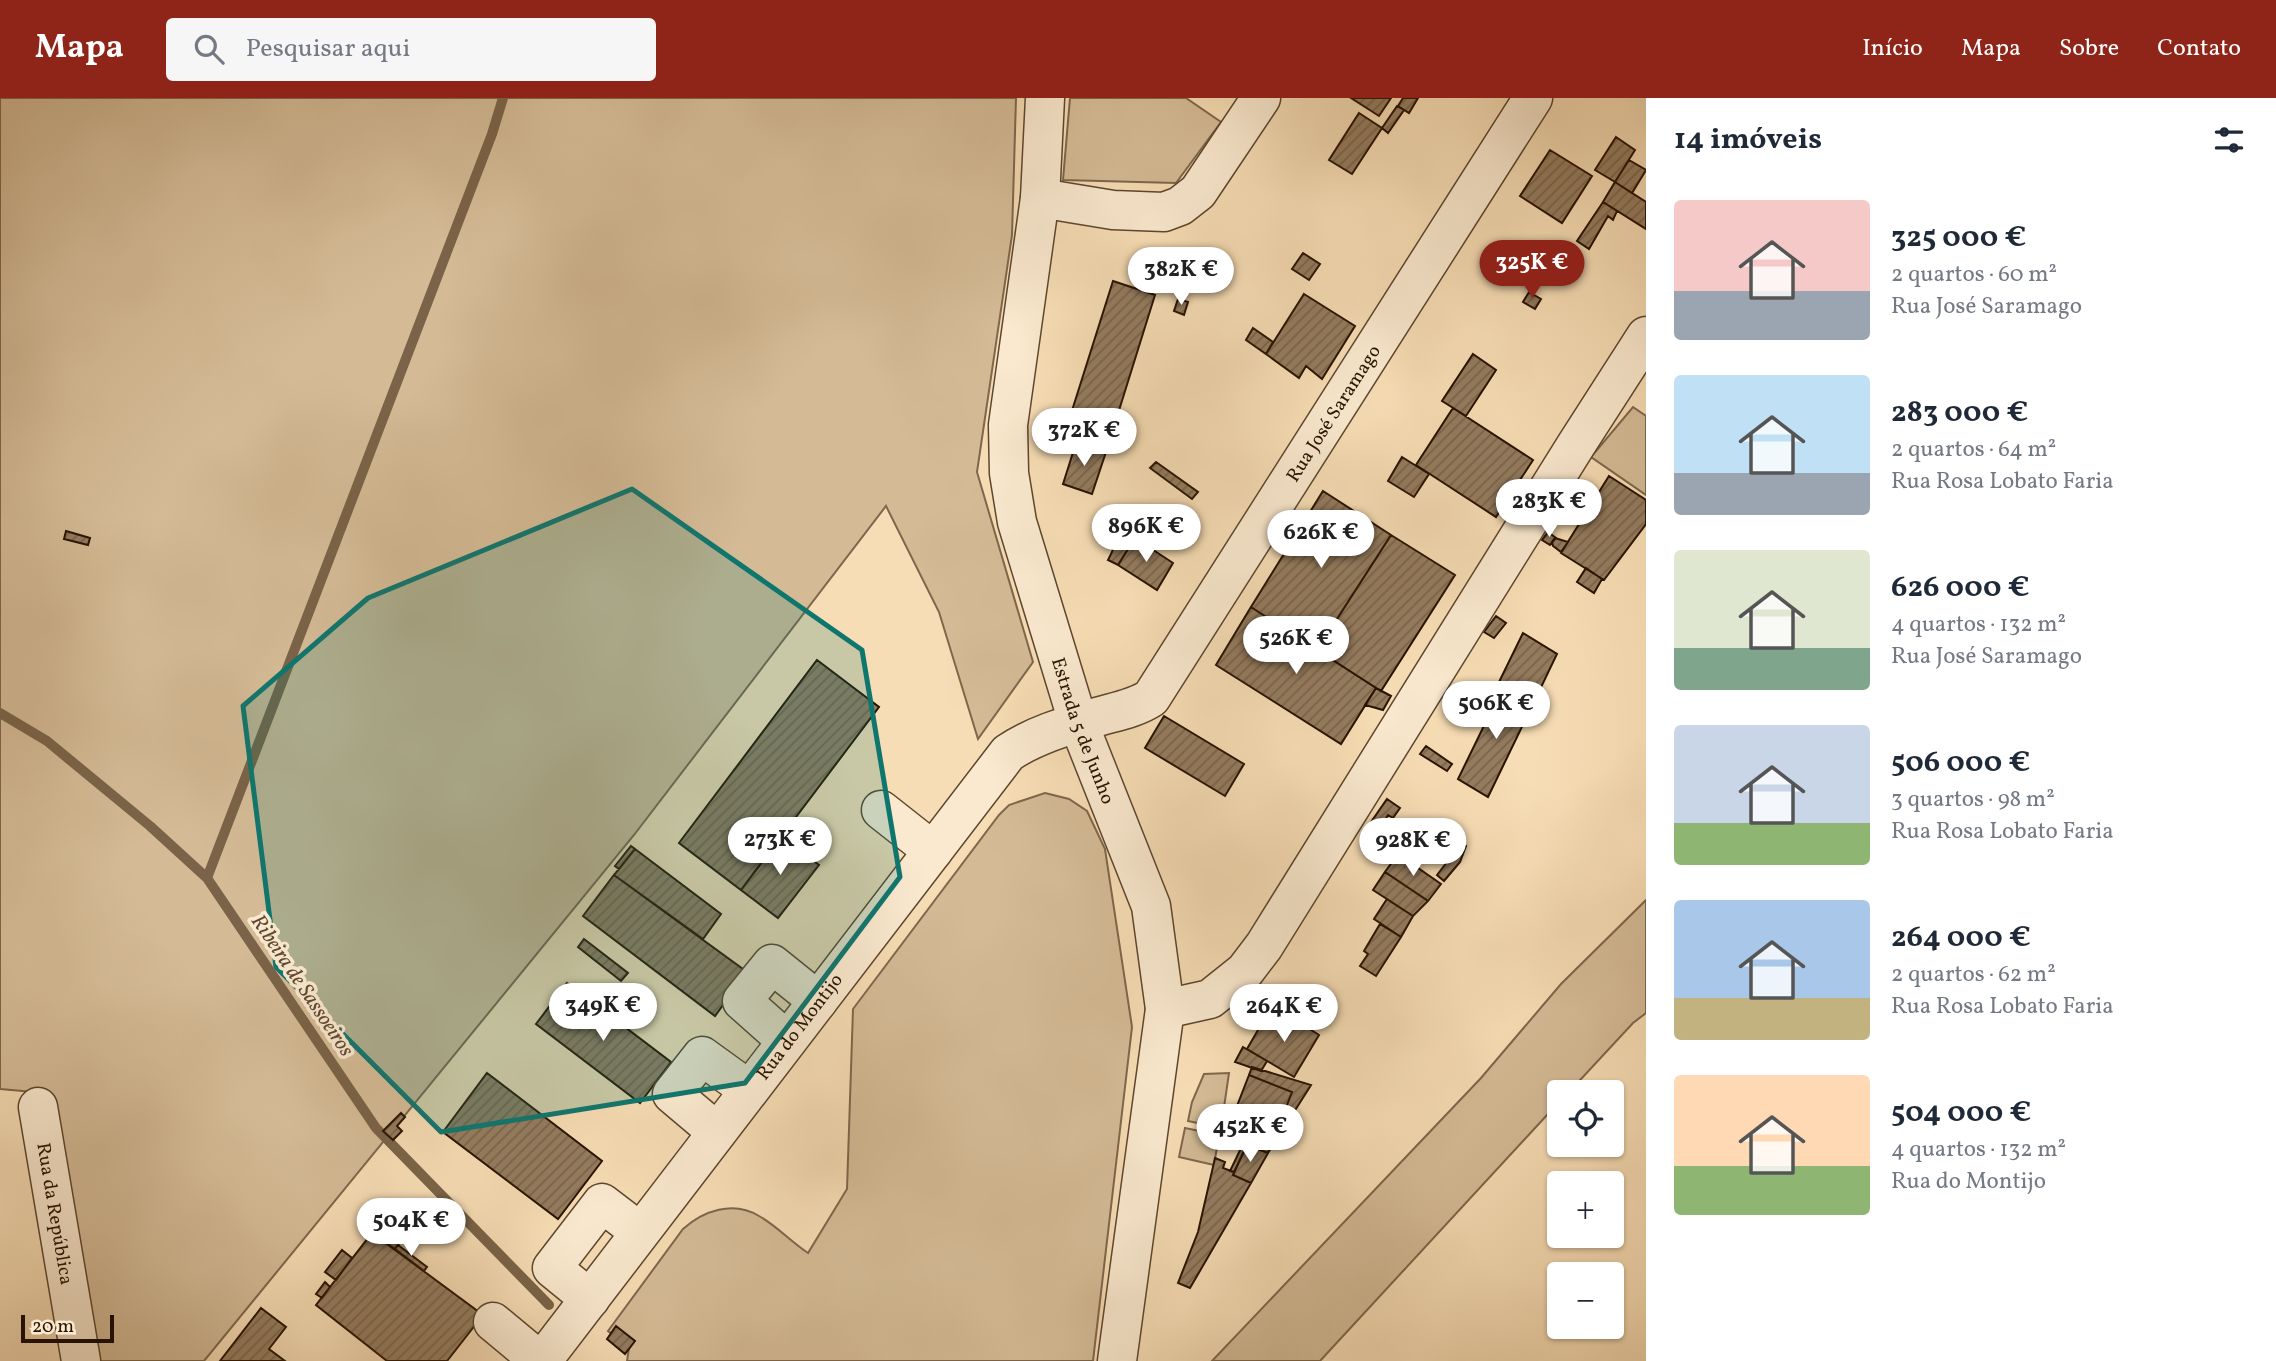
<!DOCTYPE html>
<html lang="pt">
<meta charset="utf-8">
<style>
:root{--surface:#fff;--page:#f6f6f7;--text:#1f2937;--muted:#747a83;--accent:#8f2418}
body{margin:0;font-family:Vollkorn,serif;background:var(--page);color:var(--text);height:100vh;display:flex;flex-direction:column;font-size:26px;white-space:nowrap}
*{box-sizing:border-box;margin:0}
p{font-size:23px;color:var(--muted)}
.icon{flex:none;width:38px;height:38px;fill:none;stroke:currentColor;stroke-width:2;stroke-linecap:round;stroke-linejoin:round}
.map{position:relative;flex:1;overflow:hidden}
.details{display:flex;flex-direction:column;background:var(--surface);width:630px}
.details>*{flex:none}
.buttons{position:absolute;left:1547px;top:982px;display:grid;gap:14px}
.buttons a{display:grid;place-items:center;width:77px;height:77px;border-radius:7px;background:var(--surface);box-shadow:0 2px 5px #0004;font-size:35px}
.scale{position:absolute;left:21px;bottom:18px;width:93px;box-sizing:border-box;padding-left:7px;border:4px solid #281301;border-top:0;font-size:19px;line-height:24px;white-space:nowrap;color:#281301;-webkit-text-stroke:5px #fae9cf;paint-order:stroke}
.price{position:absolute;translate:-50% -60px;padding:0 16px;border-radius:24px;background:#fff;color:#222;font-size:23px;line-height:46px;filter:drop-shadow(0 2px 4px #0008)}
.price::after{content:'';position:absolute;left:50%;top:42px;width:21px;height:16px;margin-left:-10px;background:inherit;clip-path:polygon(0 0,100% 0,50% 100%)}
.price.selected{background:var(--accent);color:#fff}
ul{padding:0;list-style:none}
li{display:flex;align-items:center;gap:21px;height:175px;padding:0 28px}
li span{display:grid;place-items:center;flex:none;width:196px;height:140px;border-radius:7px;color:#555}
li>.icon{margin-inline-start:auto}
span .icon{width:84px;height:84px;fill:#fffc;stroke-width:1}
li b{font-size:30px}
h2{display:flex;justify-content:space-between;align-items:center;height:84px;padding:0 28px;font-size:30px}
header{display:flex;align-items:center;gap:42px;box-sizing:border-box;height:98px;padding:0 35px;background:var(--accent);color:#fff}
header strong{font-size:33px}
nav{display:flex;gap:38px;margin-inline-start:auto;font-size:24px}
.search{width:490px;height:63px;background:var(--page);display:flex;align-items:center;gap:18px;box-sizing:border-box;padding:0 24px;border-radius:7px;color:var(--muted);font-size:26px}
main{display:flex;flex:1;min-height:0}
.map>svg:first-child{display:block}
.green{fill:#d4bb96;stroke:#7e674c;stroke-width:2}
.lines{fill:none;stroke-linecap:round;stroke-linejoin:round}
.stream{stroke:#7a6348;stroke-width:10}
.building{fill:url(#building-hatch);stroke:#281301;stroke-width:2}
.minor-casing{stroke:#5c462e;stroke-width:41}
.minor{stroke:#fae9cf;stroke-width:38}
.marked{fill:#0f766e;fill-opacity:0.2;stroke:#0f766e;stroke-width:5;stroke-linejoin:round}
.labels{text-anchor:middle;stroke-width:7;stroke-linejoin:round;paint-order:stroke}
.street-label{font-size:19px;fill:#281301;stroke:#fae9cf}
.water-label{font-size:21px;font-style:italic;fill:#5f4831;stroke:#fae9cf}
</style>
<header>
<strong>Mapa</strong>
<div class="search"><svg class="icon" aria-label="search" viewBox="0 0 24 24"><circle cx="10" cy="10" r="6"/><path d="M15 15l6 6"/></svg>Pesquisar aqui</div>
<nav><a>Início</a><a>Mapa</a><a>Sobre</a><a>Contato</a></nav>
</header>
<main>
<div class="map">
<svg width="1646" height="1263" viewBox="0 0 1646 1263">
<defs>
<pattern id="building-hatch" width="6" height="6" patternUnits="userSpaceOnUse" patternTransform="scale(1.75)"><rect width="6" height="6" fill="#947c5f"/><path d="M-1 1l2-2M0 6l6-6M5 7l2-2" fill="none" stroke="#79644c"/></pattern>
</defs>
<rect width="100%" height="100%" fill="#f7ddb5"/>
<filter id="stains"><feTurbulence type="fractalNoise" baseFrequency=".00286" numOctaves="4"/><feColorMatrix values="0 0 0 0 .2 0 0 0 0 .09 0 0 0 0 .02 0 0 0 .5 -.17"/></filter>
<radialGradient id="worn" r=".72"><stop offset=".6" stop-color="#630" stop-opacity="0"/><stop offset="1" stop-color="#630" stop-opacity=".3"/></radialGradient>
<path class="green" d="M0 0H1016L1012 137 977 374 1033 564 978 641 939 514 886 408 634 737 204 1263H94L45 995 0 991Z
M1070 0H1186L1221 24 1176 85 1063 82Z
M1633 309 1646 318V397L1591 359Z
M1045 695 1069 701 1087 713 1105 751 1132 929 1093 1263H627L629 1250 608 1233 683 1131C703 1113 733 1102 759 1118 777 1128 791 1144 808 1155L847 1091 853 911 999 717 1009 707Z
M1646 802V915L1633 925 1569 994H1559V1004L1320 1263H1212L1481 980 1561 886Z
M1229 975 1221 1030 1188 1023 1192 1004 1204 976Z
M1185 1030 1219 1037 1214 1067 1179 1059Z"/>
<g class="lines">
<path class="stream" d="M0 615 47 643 150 728 207 780 376 1030 549 1207
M207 780 492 36 503 0"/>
</g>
<path class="building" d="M1351 0H1391L1379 18Z
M1403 0H1418L1409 15 1398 8Z
M1397 8 1404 12 1388 35 1382 30Z
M1359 15 1382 30 1352 76 1329 62Z
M1616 39 1635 52 1615 84 1595 72Z
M1550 52 1592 78 1562 125 1520 98Z
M1629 62 1646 72 1632 95 1615 84Z
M1615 84 1646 104V131L1603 104Z
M1603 104 1617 113 1613 122 1608 118 1589 151 1577 143Z
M1519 146 1530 154 1518 174 1506 167Z
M1303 155 1320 166 1309 182 1292 171Z
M1113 183 1155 197 1106 354 1063 341Z
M1529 194 1541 201 1535 211 1523 204Z
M1304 196 1355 228 1322 281 1306 268 1299 280 1266 256Z
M1178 201 1188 204 1184 217 1174 213Z
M1253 230 1273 244 1266 256 1246 242Z
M1473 256 1496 272 1466 318 1442 303Z
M1453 310 1533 362 1496 419 1416 367Z
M1076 345 1106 354 1092 396 1063 386Z
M1402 359 1429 376 1414 399 1388 383Z
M1156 364 1198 394 1192 401 1150 370Z
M1609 378 1646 402V426L1604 482 1561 455Z
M1323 393 1391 437 1317 552 1251 509Z
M1119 431 1135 440 1118 467 1108 462 1112 454Z
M66 433 90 440 88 447 64 441Z
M1548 434 1556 440 1550 447 1542 442Z
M1391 437 1455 477 1381 593 1317 552Z
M1135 440 1173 465 1157 492 1118 467Z
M1555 440 1568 444 1561 454 1553 448 1552 444Z
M1586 470 1602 481 1594 495 1577 484Z
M1251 509 1376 590 1341 646 1216 567Z
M1496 518 1506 525 1494 540 1484 534Z
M1523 535 1557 556 1534 604 1498 586Z
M817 562 879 609 741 792 679 745Z
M1498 586 1534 604 1488 699 1458 681 1501 593 1496 590Z
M1376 590 1391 598 1383 612 1365 607Z
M1164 618 1244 666 1225 698 1145 650Z
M1426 648 1452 666 1447 673 1420 656Z
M1387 701 1400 710 1393 720 1388 717 1378 733 1369 727Z
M781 738 819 767 778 820 741 792Z
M1459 745 1466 748 1460 764 1444 783 1437 777 1451 759 1453 760Z
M631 748 635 751 619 771 615 768Z
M635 751 721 816 703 841 614 777Z
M1398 756 1441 786 1428 803 1385 774Z
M1385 774 1428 803 1413 818 1373 792Z
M614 777 747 874 715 918 583 818Z
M1387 801 1413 818 1401 839 1374 821Z
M1380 826 1401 839 1376 878 1360 868 1368 856 1364 853Z
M584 841 628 875 621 883 578 849Z
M567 885 671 964 640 1005 536 926Z
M1285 915 1319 937 1294 979 1247 951 1265 920 1277 928Z
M1243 949 1267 963 1261 973 1235 964Z
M1252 969 1311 987 1268 1055 1292 994 1249 977Z
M487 975 602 1063 558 1121 443 1034Z
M1249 977 1292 994 1268 1055 1225 1039Z
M401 1015 405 1019 397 1028 402 1033 393 1042 383 1033Z
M1243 1046 1247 1047 1234 1074 1230 1073Z
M1247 1047 1268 1055 1251 1085 1233 1077Z
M1215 1060 1225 1064 1223 1070 1234 1074 1233 1077 1251 1085 1190 1190 1178 1185 1198 1134Z
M390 1112 412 1129 395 1151 372 1135Z
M372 1135 483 1217 447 1263H387L316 1207Z
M398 1147 427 1169 424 1173 395 1151Z
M342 1152 352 1160 336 1182 325 1174Z
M325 1184 330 1189 322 1200 316 1196Z
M261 1210 286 1229 269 1251 285 1263H220Z
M616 1228 635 1243 625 1256 607 1241Z"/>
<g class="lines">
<g class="minor-casing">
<g id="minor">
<path id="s1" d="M1045 0 1040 100 1008 327 1009 375 1017 424 1078 624 1151 808 1165 911 1117 1263"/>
<path d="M1040 100 1113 112 1164 114 1180 108 1198 94 1261 0"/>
<path d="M881 712 933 753"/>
<path d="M1165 911 1210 901 1245 873 1264 848 1576 347 1646 238"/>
<path d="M787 943 742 903 772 866 818 903"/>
<path id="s2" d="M38 1009 81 1263"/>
<path d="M717 1034 672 996 702 958 749 992"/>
<path d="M590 1201 552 1170 602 1105 640 1134"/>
<path d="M493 1224 540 1263"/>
<path id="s3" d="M542 1263 1008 655C1033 638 1065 628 1094 620 1113 614 1134 611 1151 600L1533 0"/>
</g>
</g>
<use href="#minor" class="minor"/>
</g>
<path class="marked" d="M632 391 862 552 900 779 745 985 441 1034 276 869 243 608 368 500Z"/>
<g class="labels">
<g class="street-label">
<text dy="7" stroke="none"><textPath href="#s3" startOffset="1258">Rua José Saramago</textPath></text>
<text dy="7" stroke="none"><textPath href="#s1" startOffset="646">Estrada 5 de Junho</textPath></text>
<text dy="7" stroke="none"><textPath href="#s3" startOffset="422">Rua do Montijo</textPath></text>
<text dy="7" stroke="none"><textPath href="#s2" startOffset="108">Rua da República</textPath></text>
</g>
<g class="water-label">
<text transform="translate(303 887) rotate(56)" y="7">Ribeira de Sassoeiros</text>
</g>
</g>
<rect width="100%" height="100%" filter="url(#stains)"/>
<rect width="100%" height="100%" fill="url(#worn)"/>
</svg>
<div class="buttons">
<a><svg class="icon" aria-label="locate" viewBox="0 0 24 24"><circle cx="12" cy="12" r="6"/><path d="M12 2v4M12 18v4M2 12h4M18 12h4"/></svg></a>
<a>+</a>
<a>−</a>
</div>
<div class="scale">20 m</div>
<b class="price selected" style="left:1532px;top:202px">325K €</b>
<b class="price" style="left:1181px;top:209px">382K €</b>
<b class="price" style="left:1084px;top:370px">372K €</b>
<b class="price" style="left:1549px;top:441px">283K €</b>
<b class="price" style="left:1146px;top:466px">896K €</b>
<b class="price" style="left:1321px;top:472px">626K €</b>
<b class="price" style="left:1296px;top:578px">526K €</b>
<b class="price" style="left:1496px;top:643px">506K €</b>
<b class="price" style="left:780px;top:779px">273K €</b>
<b class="price" style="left:1413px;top:780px">928K €</b>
<b class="price" style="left:603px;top:945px">349K €</b>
<b class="price" style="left:1284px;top:946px">264K €</b>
<b class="price" style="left:1250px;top:1066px">452K €</b>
<b class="price" style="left:411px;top:1160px">504K €</b>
</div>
<section class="details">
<h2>14 imóveis<svg class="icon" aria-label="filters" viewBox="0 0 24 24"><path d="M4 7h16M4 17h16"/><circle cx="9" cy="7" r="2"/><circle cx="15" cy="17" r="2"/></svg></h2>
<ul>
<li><span style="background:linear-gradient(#f6c9c9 65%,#9aa5b1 0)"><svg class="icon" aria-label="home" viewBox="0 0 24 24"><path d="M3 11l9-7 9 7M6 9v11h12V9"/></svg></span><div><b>325 000 €</b><p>2 quartos · 60 m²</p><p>Rua José Saramago</p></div></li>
<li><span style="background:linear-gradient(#bfe0f5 70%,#9aa5b1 0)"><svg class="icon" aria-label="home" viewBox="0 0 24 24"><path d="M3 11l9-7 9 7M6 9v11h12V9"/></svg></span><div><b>283 000 €</b><p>2 quartos · 64 m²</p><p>Rua Rosa Lobato Faria</p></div></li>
<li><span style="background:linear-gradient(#dfe7d0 70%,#7fa58c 0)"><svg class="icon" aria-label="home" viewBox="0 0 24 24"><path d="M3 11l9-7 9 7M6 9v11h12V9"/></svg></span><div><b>626 000 €</b><p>4 quartos · 132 m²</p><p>Rua José Saramago</p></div></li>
<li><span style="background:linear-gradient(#c9d6e8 70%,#8fb573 0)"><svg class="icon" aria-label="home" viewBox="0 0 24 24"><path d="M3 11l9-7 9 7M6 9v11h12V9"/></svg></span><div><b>506 000 €</b><p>3 quartos · 98 m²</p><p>Rua Rosa Lobato Faria</p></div></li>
<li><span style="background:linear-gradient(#a9c7e8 70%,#c2b280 0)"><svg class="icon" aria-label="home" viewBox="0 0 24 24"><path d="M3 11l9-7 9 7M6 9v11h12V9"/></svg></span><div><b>264 000 €</b><p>2 quartos · 62 m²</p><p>Rua Rosa Lobato Faria</p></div></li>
<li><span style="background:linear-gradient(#ffd9b3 65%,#8fb573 0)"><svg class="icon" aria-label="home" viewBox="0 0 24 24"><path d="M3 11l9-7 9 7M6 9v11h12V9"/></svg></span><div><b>504 000 €</b><p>4 quartos · 132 m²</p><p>Rua do Montijo</p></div></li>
</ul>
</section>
</main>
